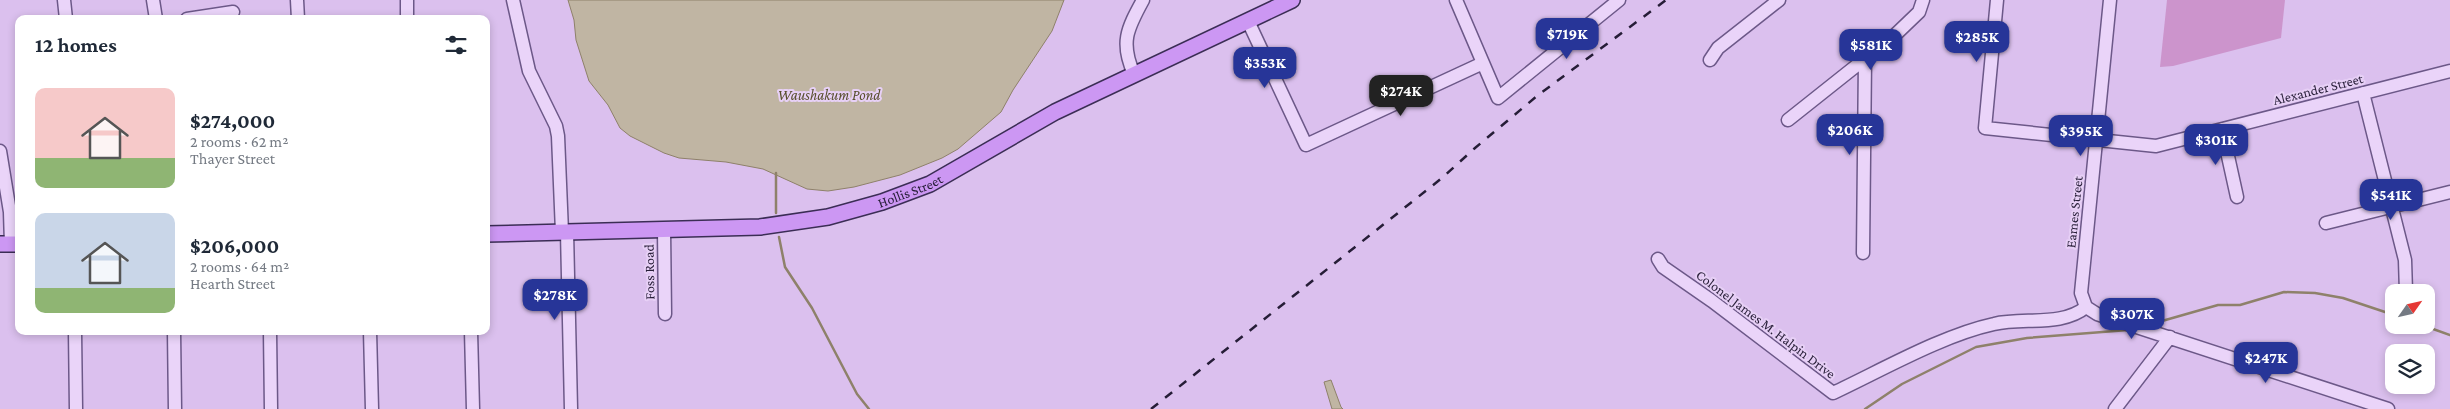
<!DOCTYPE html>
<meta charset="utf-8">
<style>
:root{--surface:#fff;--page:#f2f2f3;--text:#1f2937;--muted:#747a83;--accent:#273598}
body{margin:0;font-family:"Crimson Pro",serif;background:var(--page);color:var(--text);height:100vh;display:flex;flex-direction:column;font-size:19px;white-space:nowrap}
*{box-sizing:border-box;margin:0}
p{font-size:16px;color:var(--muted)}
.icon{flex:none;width:28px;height:28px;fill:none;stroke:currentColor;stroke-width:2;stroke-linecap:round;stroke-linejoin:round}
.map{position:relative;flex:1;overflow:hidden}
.side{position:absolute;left:15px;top:15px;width:475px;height:320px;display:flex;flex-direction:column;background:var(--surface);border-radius:10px;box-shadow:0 2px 8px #0003}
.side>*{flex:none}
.needle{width:32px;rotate:56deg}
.controls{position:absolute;left:2385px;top:284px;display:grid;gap:10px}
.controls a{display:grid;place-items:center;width:50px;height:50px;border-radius:10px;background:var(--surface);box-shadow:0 2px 8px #0003;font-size:25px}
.price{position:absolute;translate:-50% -42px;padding:0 11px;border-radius:10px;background:var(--accent);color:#fff;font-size:16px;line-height:32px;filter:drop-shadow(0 1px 2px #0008)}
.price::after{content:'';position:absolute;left:50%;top:30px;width:15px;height:11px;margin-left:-8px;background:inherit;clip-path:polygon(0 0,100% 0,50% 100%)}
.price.current{background:#222;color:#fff}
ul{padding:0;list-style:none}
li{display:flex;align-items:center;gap:15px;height:125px;padding:0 20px}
li span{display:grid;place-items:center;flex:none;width:140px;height:100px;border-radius:10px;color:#555}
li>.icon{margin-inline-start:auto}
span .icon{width:60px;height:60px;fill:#fffc;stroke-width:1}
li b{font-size:21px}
h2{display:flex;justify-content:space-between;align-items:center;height:60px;padding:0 20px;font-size:21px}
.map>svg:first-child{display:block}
.green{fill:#cc94cc}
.water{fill:#c0b5a3;stroke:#8e816a}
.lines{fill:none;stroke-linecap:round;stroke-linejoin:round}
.stream{stroke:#8e816a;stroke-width:2.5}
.minor-casing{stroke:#6c5888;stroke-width:15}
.major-casing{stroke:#3b2d55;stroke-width:18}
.minor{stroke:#ead4f9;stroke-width:12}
.major{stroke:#cc97f3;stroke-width:15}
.rail{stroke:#261d37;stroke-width:2.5;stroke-dasharray:9 9;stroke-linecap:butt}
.labels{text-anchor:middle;stroke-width:4;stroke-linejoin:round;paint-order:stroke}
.street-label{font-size:14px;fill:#261d37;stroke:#e7d0f6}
.water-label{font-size:15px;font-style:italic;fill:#574f2c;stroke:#e7d0f6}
</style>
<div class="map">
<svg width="2450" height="409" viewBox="0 0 2450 409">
<rect width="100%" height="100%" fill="#dbc0ee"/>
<path class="green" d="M2167 0H2285L2281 38 2173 66 2160 67Z"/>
<path class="water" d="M568 0H1064L1052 31 1013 90 1001 112 958 149 942 158 900 175 854 187 828 191 807 189 763 169 726 162 679 158 664 153 630 136 620 128 608 105 589 81 576 40 574 20Z
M1331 380 1341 407 1343 409H1332L1324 382Z"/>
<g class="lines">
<path class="stream" d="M776 173V213
M779 237 785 267 812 308 857 394 869 409
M2148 325 2218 305H2240L2284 292 2315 293 2343 298 2394 315
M2422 325 2450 335
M1865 409 1902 384 1976 347 2027 338 2128 330"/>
<g class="minor-casing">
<path id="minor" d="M64 0 66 19
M153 0 156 19
M297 0 298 19
M407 0V19
M513 0 529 71 556 126 558 136 562 232
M1456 0 1498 98 1619 0
M1997 0 1985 128 2156 146 2450 71
M2110 0 2081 293 2086 307 2097 314 2388 409
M187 19 233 12
M1248 21 1306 145 1483 63
M1710 60 1718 48 1779 0
M1134 74C1120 43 1127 29 1143 0
M2363 93 2405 260 2406 292
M1788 120 1895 35 1919 12 1923 0
M2222 129 2237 197
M0 151 10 212 11 244
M2326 223 2450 192
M664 230 665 314
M567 232 571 409
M1863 253 1865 59
M1658 259 1663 267 1712 301 1833 393C1882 370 1943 335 1994 324 2023 317 2062 327 2086 307
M75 331 76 409
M174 331 175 409
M270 331 271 409
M370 331 372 409
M471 331 473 409
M2115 409 2170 337"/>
</g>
<g class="major-casing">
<g id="major">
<path id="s1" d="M486 234 760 227 828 217 882 202 930 184 1055 112 1292 0"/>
<path d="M0 244H19"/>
</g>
</g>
<use href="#minor" class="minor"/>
<use href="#major" class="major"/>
<path class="rail" d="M1151 409 1442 178 1475 148 1537 96 1666 0"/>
</g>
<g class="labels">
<g class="street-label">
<text transform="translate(2318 89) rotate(-14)" y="5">Alexander Street</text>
<text dy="5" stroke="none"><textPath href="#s1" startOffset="429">Hollis Street</textPath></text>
<text transform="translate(2074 212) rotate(-84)" y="5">Eames Street</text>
<text transform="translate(649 272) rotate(-91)" y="5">Foss Road</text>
<text transform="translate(1766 324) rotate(37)" y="5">Colonel James M. Halpin Drive</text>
</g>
<g class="water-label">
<text x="829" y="100">Waushakum Pond</text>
</g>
</g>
</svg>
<div class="controls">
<a><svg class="needle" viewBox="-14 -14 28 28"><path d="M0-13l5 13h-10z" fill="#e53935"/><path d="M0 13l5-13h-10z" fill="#747a83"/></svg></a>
<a><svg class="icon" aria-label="layers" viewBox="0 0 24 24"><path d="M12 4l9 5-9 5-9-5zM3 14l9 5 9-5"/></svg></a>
</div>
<b class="price" style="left:1567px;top:60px">$719K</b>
<b class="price" style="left:1977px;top:63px">$285K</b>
<b class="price" style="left:1871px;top:71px">$581K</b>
<b class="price" style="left:1265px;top:89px">$353K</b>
<b class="price current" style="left:1401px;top:117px">$274K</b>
<b class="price" style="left:1850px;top:156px">$206K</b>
<b class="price" style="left:2081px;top:157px">$395K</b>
<b class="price" style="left:2216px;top:166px">$301K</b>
<b class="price" style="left:2391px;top:221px">$541K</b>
<b class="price" style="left:555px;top:321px">$278K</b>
<b class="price" style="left:2132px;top:340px">$307K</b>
<b class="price" style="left:2266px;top:384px">$247K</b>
<section class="side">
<h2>12 homes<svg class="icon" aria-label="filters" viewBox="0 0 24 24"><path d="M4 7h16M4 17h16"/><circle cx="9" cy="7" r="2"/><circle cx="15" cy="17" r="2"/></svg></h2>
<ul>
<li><span style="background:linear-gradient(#f6c9c9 70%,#8fb573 0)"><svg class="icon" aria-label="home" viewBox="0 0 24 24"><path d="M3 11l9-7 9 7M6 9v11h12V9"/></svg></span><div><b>$274,000</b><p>2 rooms · 62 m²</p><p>Thayer Street</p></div></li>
<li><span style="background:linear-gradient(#c9d6e8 75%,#8fb573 0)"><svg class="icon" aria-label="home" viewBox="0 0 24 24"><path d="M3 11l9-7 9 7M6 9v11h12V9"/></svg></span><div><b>$206,000</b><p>2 rooms · 64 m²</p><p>Hearth Street</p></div></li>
</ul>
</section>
</div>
